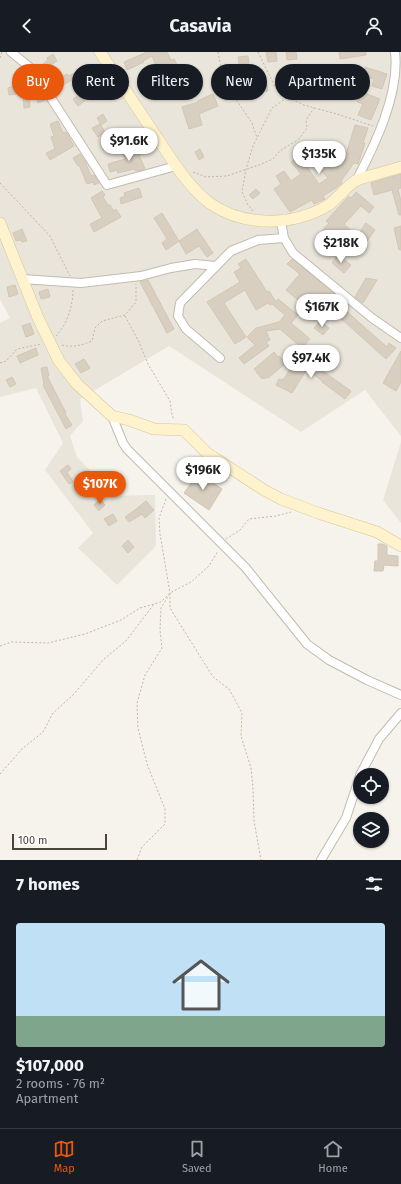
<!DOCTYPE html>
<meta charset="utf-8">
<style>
:root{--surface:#171b24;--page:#20242c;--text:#f1f3f6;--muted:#9ea1a6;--line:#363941;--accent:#ea580c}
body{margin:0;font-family:"Fira Sans",sans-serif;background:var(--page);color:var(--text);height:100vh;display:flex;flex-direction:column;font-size:15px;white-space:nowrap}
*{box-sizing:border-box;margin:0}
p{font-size:13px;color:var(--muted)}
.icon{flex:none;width:22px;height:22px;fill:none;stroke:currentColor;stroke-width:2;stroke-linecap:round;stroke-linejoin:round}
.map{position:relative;height:808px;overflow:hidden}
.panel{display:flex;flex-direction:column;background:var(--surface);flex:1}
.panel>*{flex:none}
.banner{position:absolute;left:12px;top:12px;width:377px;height:36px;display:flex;gap:8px}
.fabs{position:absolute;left:353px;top:716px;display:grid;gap:8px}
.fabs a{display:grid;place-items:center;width:36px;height:36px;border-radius:50%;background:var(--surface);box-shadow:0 1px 3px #0004;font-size:20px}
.scale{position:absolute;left:12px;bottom:10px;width:95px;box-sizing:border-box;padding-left:4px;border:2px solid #4b4439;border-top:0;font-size:11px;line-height:14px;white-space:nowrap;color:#4b4439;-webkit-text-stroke:3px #fff;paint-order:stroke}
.price{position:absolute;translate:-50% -34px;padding:0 9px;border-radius:14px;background:#fff;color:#222;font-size:13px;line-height:26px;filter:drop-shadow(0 1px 2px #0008)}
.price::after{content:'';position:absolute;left:50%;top:24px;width:12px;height:9px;margin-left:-6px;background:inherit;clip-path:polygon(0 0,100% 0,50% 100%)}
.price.on{background:var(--accent);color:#fff}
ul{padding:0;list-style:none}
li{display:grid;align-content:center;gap:8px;height:212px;padding:0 16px}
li+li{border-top:1px solid var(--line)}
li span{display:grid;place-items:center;height:124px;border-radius:4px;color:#555}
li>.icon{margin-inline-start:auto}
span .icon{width:72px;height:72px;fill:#fffc;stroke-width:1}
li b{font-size:17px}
h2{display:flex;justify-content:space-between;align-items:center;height:48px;padding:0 16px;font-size:17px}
.chip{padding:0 14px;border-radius:18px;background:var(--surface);box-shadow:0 1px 3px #0004;font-size:14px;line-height:36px}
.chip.on{background:var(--accent);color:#fff}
header{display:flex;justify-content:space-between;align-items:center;height:52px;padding:0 16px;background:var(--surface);font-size:18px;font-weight:700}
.menu{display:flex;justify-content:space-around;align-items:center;height:56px;border-top:1px solid var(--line);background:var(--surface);font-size:11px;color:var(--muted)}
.menu a{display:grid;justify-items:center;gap:2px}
.menu .on{color:var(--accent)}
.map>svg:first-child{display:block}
.residential{fill:#eae5da}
.building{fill:#d8cfc1;stroke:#d3c7b4}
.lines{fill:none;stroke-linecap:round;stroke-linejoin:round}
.street-casing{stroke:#c2bbae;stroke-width:10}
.secondary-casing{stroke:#d6c79b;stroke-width:12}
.path{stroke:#c4b79f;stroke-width:1;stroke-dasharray:2 2;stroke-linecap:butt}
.street{stroke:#fff;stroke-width:8}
.secondary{stroke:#fff3cd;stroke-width:11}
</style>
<header><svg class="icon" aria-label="back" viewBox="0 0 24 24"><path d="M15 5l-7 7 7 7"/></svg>Casavia<svg class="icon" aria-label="person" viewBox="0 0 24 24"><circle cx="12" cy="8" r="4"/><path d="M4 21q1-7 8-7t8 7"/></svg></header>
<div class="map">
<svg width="401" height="808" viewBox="0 0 401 808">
<rect width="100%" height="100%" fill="#f6f3ec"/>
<path class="residential" d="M0 0H401V384L365 338 301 380 169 294 80 347 83 369 70 384 77 405 114 444 155 443 156 494 117 533 78 496 93 481 45 418 63 391 36 336 0 345V271L10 266 0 247Z
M401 390V471L383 448Z"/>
<path class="building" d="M147 0H167L171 8 174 7 178 15 174 17 175 19 160 24 152 4 143 9 144 10 127 18 124 10Z
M266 0H276L277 9 268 10Z
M286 0H296L297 7 287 8Z
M339 0H366V3L340 7Z
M53 2 57 9 45 17 47 20 43 23 38 16 48 8 47 6Z
M248 4 249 11 239 12 238 5Z
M365 15 387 22 382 37 372 34 374 27 363 23Z
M77 20 80 30 85 28 89 36 78 41 72 28 54 38 50 31 67 22 68 24Z
M266 28 268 39 260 40 258 29Z
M14 34 16 42 9 43 8 36Z
M347 34 380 47 371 68 358 63 363 52 357 50 358 47 356 46 357 42 345 39Z
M40 40 45 48 38 51 35 42Z
M81 42 85 49 78 54 73 47Z
M213 42 218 54 199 62 202 73 189 77 182 55 198 50 197 49Z
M23 45H29L30 55 24 56Z
M103 62 107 69 101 73 97 66Z
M58 69 63 81 66 80 74 94 50 108 46 101 55 97 51 85 54 84 50 72Z
M100 72 105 80 98 85 92 76Z
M355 73 368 76 363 91H365L358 112 354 111 341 129 342 131 336 136 323 144 325 147 314 152 312 148 290 160 274 137 281 132 276 124 284 119 291 129 301 122 291 110 299 103 319 132 328 126 313 109 323 101 336 116 341 108 344 109Z
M141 95 143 101 139 103 145 117 136 119 134 117 118 121 117 118 110 120 108 112 125 107 123 101Z
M200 97 204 105 199 108 195 100Z
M80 102 85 109 91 124 94 123 99 131 94 133 93 130 87 132 79 113 78 114 73 106Z
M401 122V136L398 137 401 149V163H399L392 138 374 143 371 131Z
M139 136 142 145 121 152 120 146 125 144 124 141Z
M256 137 260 141 253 147 249 143Z
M102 139 105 143 103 145 108 153H110L114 159 116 157 121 165 94 180 90 172 102 166 91 146Z
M356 140 374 155 369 161 361 154 344 172 357 184 366 171 375 178 360 199 345 189 340 194 322 179 329 171 326 169 349 144 351 146Z
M162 161 179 189 197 177 213 201 207 205 199 194 186 202 179 189 166 198 162 191 167 187 154 166Z
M401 174V198H399L394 176Z
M22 177 27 189 22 190 21 188 16 189 13 181Z
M338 203 351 213 344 221 332 211Z
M246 207 267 240 269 239 276 250 278 247 298 263 291 271 310 287 302 296 280 277 266 279 270 288 266 290 269 294 244 312 239 306 255 293 247 285 256 276 279 270 285 263 272 252 270 253 268 251 256 258 245 238 224 251 246 285 235 292 207 250 240 230 234 220 241 216 238 212Z
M292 207 341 247 337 251 387 295 389 291 396 296 386 307 337 263 340 260 330 252 323 260 309 248 304 253 286 238 300 222 287 212Z
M366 226 377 228 363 251 355 245Z
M148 228 174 277 167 281 140 230Z
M15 233 18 242 9 245 7 235Z
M48 237 50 245 41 247 39 240Z
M320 269 329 276 323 283 314 276Z
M30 271 34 282 26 285 22 274Z
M36 296 38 303 20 311 17 304Z
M401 299V330L396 339 383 331Z
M274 300 278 305 279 304 286 311 268 326 267 325 264 327 263 325 262 327 254 317Z
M308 306 320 316V317L351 339 345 347 322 330V329L307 317 292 341 276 333 279 327 283 328 295 310 302 314Z
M84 307 90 316 81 321 75 312Z
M47 315 49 324H47L66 361 65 362 72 373 66 377 43 333 44 332 41 316Z
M12 325 16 332 10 335 6 328Z
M68 413 71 417 67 420 73 430 69 432 60 419Z
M196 420 222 437 209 458 184 441 192 430 191 429Z
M100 447 105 453 99 459 94 453Z
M146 449 154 458 145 466 142 462 129 470 125 465 135 458Z
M113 462 117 469 109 474 104 467Z
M128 488 134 495 128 501 122 494Z
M378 492H383L387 494V503L398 504V514L384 513 383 519H374L375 509H378Z"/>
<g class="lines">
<g class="street-casing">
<path id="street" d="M11 0 33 18 107 133 176 114
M356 129C375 93 400 41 395 0
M281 169 284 186 293 201 372 266 401 286
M22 227 81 231 141 224 171 216 195 212 216 214
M220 306 186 277 178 264 180 251 231 199 258 188 284 186
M112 364 123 391 127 397 245 515 307 592 329 608 367 628 401 643
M360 723 379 687 401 661
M321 808 346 766 360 724"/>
</g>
<g class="secondary-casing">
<path id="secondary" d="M100 0 176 114C186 128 197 142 211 152 245 175 292 174 327 154 337 148 348 132 357 128 370 123 387 120 401 115
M0 171 38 266 59 309 77 332 112 364 129 368 154 377 184 378 207 401 264 438 281 447 318 461 377 480 401 494"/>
</g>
<path class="path" d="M218 0 222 22 235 46 252 71 257 86
M258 0 275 35 291 47 304 53 337 62 373 74
M0 6 2 0
M193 120 206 125 227 124 259 113 273 107 281 98 299 87 307 76 306 68 314 56
M0 131 50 184 70 224
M253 159 248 153 242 140 246 117 253 94 272 56 288 45
M125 264 139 290 148 312 170 349 172 363 174 368
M56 284C67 273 73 253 73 238
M62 293C73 296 82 293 92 289L95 276 102 269 125 263 136 250V232
M0 311 6 309 17 297 41 292
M166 447 159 466 160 482 170 541V556L213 625 229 637 242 661 241 684 251 716 253 736 254 769 261 808
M226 487 240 478 249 467 276 464 291 460
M0 594 11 590 48 591 85 582 121 568 140 556 161 550 170 541 191 530 209 514 218 499
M0 722 22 697 43 680 53 661 73 643 104 607 126 589 154 552
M137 808 142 795 165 772V757L147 712 138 676 137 651 145 623 162 596 160 578 161 556 169 543"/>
<use href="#street" class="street"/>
<use href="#secondary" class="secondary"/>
</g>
</svg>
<div class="fabs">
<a><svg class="icon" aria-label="locate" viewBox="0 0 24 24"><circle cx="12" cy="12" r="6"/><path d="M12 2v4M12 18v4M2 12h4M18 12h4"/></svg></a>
<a><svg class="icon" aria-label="layers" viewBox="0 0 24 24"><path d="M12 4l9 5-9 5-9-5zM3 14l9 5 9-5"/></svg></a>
</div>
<div class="scale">100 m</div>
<b class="price" style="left:129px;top:110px">$91.6K</b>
<b class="price" style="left:319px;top:123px">$135K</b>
<b class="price" style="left:341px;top:212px">$218K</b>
<b class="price" style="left:322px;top:276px">$167K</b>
<b class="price" style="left:311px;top:327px">$97.4K</b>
<b class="price" style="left:203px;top:439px">$196K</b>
<b class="price on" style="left:100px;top:453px">$107K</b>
<div class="banner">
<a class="chip on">Buy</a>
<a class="chip">Rent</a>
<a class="chip">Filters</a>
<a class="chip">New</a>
<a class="chip">Apartment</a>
</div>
</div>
<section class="panel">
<h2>7 homes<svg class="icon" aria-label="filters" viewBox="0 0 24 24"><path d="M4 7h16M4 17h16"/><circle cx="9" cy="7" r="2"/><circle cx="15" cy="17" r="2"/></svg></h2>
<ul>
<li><span style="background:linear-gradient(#bfe0f5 75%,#7fa58c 0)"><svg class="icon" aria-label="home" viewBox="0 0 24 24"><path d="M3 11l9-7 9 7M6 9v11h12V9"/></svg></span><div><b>$107,000</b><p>2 rooms · 76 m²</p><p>Apartment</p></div></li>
</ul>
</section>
<nav class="menu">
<a class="on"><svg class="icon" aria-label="map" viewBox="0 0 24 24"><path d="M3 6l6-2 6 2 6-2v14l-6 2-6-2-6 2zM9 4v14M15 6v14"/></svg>Map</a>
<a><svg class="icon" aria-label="saved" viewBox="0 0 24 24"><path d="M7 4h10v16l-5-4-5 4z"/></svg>Saved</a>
<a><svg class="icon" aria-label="home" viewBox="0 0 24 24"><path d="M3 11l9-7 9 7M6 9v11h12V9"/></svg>Home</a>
</nav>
